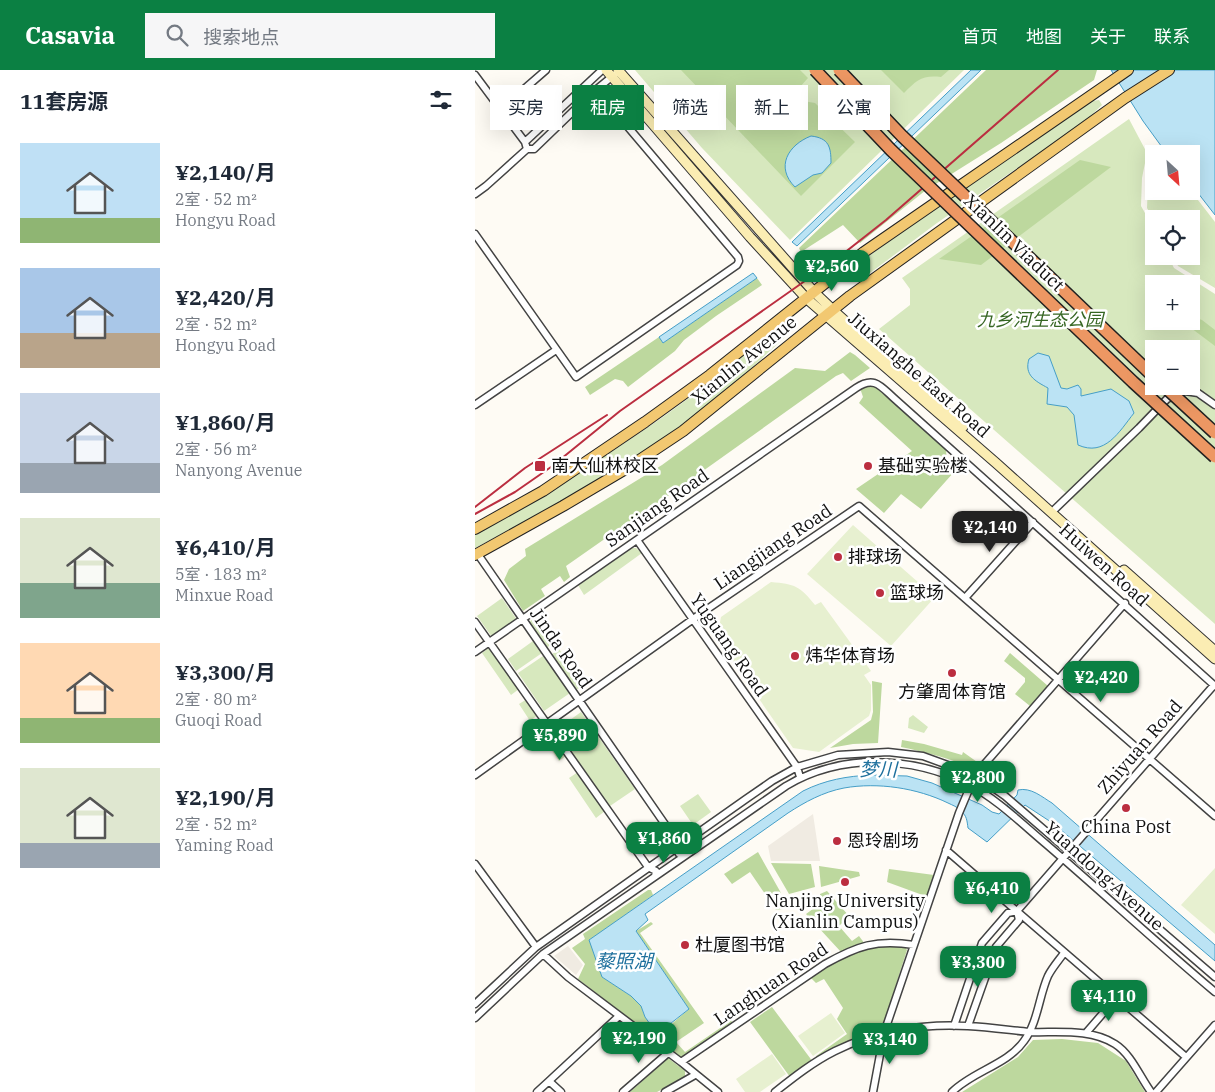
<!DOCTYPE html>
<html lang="zh">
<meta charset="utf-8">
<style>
:root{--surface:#fff;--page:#f6f6f7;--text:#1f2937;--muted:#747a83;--accent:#0b8043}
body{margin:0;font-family:"IBM Plex Serif","Noto Sans SC",serif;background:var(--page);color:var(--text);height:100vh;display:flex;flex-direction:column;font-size:19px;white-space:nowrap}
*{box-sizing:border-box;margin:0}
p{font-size:16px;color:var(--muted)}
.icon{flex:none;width:28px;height:28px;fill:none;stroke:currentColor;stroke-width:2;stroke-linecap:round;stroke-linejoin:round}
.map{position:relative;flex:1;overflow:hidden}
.panel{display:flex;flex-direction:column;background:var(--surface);width:475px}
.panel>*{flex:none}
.guide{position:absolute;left:15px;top:15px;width:475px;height:45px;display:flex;gap:10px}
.needle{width:32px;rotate:154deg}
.buttons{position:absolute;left:670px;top:75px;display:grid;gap:10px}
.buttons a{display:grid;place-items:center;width:55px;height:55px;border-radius:0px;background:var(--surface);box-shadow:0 5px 20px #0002;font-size:25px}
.price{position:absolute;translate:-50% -42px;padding:0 11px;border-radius:10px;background:var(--accent);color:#fff;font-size:16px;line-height:32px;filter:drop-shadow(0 1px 2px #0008)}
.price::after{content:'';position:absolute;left:50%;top:30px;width:15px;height:11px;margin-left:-8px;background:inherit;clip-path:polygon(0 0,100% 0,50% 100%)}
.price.active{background:#222;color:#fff}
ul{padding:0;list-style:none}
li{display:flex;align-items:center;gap:15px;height:125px;padding:0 20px}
li span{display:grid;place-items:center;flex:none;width:140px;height:100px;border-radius:0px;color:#555}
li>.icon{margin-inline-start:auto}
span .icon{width:60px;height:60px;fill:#fffc;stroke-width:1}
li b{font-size:21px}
h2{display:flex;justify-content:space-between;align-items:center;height:60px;padding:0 20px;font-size:21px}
.chip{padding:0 18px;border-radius:0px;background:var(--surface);box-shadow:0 5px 20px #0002;font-size:18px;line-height:45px}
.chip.active{background:var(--accent);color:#fff}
header{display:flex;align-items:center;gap:30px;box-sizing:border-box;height:70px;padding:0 25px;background:var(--accent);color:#fff}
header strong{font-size:24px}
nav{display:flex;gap:28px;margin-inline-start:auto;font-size:18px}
.search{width:350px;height:45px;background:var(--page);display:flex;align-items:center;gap:12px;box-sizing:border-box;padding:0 18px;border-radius:0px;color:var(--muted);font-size:19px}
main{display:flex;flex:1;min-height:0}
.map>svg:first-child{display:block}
.green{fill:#d7e8be;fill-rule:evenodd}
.forest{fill:#bdd89e}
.pitch{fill:#e7f0d0}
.plaza{fill:#f0ebe2}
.water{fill:#bbe3f4;stroke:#459ec7}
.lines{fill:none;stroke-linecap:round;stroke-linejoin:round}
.minor-casing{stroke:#434343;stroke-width:9}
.secondary-casing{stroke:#323232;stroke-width:11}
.primary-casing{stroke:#212121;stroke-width:12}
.minor{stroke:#fff;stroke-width:6}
.secondary{stroke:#fbedb3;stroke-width:9}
.primary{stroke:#f2c871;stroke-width:10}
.rail{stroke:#bb2e40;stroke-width:2}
.motorway-bridge-casing{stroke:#212121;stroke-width:14;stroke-linecap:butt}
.motorway-bridge{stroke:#ed9763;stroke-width:11}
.poi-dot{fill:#bb2e40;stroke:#fff;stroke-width:2}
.labels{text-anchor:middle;stroke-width:5;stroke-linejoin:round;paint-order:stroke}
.street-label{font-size:18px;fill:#101010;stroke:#fff}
.park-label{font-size:18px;font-style:italic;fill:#366623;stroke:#fff}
.poi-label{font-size:18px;fill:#101010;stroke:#fff;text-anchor:start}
.water-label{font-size:19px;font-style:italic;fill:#1e709d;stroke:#fff}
</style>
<header>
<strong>Casavia</strong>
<div class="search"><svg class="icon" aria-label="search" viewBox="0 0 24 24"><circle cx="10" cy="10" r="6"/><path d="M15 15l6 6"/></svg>搜索地点</div>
<nav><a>首页</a><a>地图</a><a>关于</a><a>联系</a></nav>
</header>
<main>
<section class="panel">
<h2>11套房源<svg class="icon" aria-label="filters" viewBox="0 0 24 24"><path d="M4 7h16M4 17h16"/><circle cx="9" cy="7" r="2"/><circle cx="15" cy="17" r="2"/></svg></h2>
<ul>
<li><span style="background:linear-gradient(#bfe0f5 75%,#8fb573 0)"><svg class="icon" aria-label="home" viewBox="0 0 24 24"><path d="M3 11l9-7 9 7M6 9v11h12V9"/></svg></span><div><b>¥2,140/月</b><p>2室 · 52 m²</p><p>Hongyu Road</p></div></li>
<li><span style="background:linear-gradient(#a9c7e8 65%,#b9a48a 0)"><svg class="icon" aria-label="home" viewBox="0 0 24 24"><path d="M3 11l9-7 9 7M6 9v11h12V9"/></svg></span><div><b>¥2,420/月</b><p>2室 · 52 m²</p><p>Hongyu Road</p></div></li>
<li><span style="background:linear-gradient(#c9d6e8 70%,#9aa5b1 0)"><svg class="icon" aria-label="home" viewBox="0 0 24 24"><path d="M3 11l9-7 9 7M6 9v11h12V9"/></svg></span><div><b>¥1,860/月</b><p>2室 · 56 m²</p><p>Nanyong Avenue</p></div></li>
<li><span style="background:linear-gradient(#dfe7d0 65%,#7fa58c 0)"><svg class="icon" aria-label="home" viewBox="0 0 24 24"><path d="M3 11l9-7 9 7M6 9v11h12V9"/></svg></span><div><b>¥6,410/月</b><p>5室 · 183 m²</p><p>Minxue Road</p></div></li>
<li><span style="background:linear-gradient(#ffd9b3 75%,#8fb573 0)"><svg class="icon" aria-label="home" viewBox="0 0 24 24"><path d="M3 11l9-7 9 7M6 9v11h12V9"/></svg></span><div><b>¥3,300/月</b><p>2室 · 80 m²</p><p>Guoqi Road</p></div></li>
<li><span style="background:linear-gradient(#dfe7d0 75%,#9aa5b1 0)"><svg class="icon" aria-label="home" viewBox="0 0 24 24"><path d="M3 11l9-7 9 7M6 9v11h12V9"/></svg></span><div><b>¥2,190/月</b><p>2室 · 52 m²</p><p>Yaming Road</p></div></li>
</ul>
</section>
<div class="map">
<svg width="740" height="1022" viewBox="0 0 740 1022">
<rect width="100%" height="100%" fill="#fefbf4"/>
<path class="green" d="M160 0H489L315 170 227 78Z
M624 30 627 35 608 53 462 153 383 212 376 209 374 205 375 200 454 142 617 31Z
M654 49 672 83 667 108 666 136 679 159V186H693L699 198 740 224V554L404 259 435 235V219L427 208ZM679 214H716V251H679ZM679 279H716V316H679Z
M679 89V121H716L740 152V218L703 196 698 186H716V149H679V150L672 138 673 114Z
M302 258 309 263 310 267 307 270C278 296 250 324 218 347 150 397 75 439 0 478V465C58 432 114 397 169 360 215 329 258 293 302 258Z
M157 478H161L167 483 109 525 103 515Z
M27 528 42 550 17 567 2 546Z
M61 547 79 573 71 578 54 552Z
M58 571 67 583 41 601 33 589Z
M15 577 44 619 36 625 7 583Z
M84 579 109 615 101 620 76 585Z
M68 586 95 623 69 641 43 603Z
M52 629 63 645 55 651 44 634Z
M106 642 160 719 135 736 81 660Z
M438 645 453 657 449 663 433 658 434 648Z
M78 667 91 686 84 691 71 672Z
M103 702 130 741 121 748 94 708Z
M223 724 236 742 218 755 205 736Z"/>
<path class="forest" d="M206 0H325L333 8 324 18 328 31 340 33 380 72 326 126Z
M406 0H474L466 7C447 5 442 10 429 23Z
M511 0H622L619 10 526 73 451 120 385 173 368 155 326 182 324 178Z
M605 90 636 97 506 195 464 189Z
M282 208 287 215 241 246 209 270 200 281 153 317 148 311 140 309 115 325 110 317 184 267 188 273Z
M716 246 727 250 740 260V276L708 252 716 251Z
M375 282 380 285 395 298 376 311 368 303 361 306 162 448 166 458 152 469 148 464 141 461 91 496 95 507 89 512 85 506 66 519 70 526 48 541 29 510 34 499 51 486 50 479 187 395 320 298 350 301Z
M397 314 471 379 472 396 479 402 446 439 426 424 409 443 381 419 437 381 384 333 388 327 385 318Z
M535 583 573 616 555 636 540 624 550 612V608L529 591Z
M397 611 407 613 403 673 378 674 355 678 396 650 398 642Z
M427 670 449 674 487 685 488 682 505 694 500 699C473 688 454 683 426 677Z
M283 782 306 823 302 827 307 839 301 840 275 802 257 814 249 804Z
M296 793 336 794 340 817 314 824Z
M344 796 384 802 385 806 346 817Z
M414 799 459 805 453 827 412 812Z
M173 820H176L178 825 115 870 127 907 156 926 166 936 170 947 186 961 193 957 214 939 161 861 176 852 178 854 165 863 229 953 201 972 210 982 254 952 252 948 256 944 257 955 207 989 103 909 110 894 97 878 110 869 108 864Z
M352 821 374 846 364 856 377 871 384 866 390 874 366 882 331 844 346 833 345 824Z
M423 876 430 877 432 880 406 962 373 971 342 988 341 986 372 964 362 949 368 938 349 909 341 913 335 907 377 883 395 878Z
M297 937 338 992 315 1007 275 952Z
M587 969 623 973 651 991 670 1022H487L543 987 558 970Z
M193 988 210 1001V1007L182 1022H155Z"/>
<path class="pitch" d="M378 455 460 527 416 576 332 504Z
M296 512C320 514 325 516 340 535L346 532 396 601 389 605 396 615V640L394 646 344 682 318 678 242 568 246 547Z
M740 798V864L706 835Z
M356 943 370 963 338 986 323 966Z
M297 984 311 1004 285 1022H270L261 1009Z"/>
<path class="plaza" d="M338 744 345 791H296L293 776Z
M93 876 108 895 101 905 79 886Z"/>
<path class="water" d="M496 0H506L322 176 317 172Z
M636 0H740V145L716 114V84H692L668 51Z
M336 66C354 68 356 77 356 93L347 103 338 105 320 117C300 97 313 75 336 66Z
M278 203 282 208 188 273 184 267Z
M563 283 574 286 586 318 592 319 603 315 606 319V326L636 319 654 331 659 343C644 362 630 387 603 375L599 345 592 337 572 334 573 318C560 311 549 305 554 289Z
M397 705 432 706 457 713 507 735 517 742 524 744 542 725 543 720C556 717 567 727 577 733L740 875V891L579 754 550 735 512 772 493 758C492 751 492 746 486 741 483 737 477 735 473 733 442 718 403 712 369 718 348 722 330 732 313 743L170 844 173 850 161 861 214 939 186 961 175 954 170 947 166 936 156 926 127 907 114 870 328 721C350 710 372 706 397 705Z"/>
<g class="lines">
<g class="minor-casing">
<path id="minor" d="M0 5 50 72
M26 39 71 0
M52 79H59L117 23 144 1
M0 124 11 116 52 79 50 72 127 0
M0 164 101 307 262 195 264 191 263 187 142 44 122 24H110L107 22V19
M0 335 81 280
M580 439 664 358 692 329 710 321 723 323 740 335
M162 470 322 697 325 707
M2 483 205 776 203 782 204 784 210 785
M490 528 558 452
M0 552 173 797 181 801 180 806
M0 582 381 318C400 305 406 317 421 330L740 616
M0 705 228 542 384 436 740 746
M471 780 711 987
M0 794 61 877
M68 884 93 907 206 992 243 1022
M0 934 61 877 271 729 297 711 322 697 363 685 413 682 448 686 500 705 530 726 740 907
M0 948 68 884 311 716C366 683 437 686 493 714 522 729 546 753 571 774 628 823 683 874 740 922
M479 956 507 873 533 843 542 841 739 615
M493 956 521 877 544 850 542 841
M611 963 642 927
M206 992 350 894C382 876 401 869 439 875
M62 1022 74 1011
M86 1022 74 1011 144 946
M148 1022 193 983
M190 1022 220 1005
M300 1022C319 1007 338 992 360 981 400 961 448 953 493 956 513 957 534 960 554 962 582 963 615 958 640 974 656 984 665 1007 676 1022
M398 1022 409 963 484 743 500 705 650 533
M477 1022C498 1001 532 995 549 971 563 952 564 926 573 906 577 898 584 890 589 883
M681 1022 740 955"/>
</g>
<g class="secondary-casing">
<path id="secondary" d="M131 0 275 167 331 228 521 393 740 589
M143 0 339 222 358 240 488 357
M649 500 740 581"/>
</g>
<g class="primary-casing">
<path id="primary" d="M0 459 68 421 170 352 235 305 389 182 653 0
M0 485 88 436 154 397 208 361 375 226 650 28 694 0"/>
</g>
<use href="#minor" class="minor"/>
<use href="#secondary" class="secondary"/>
<use href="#primary" class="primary"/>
<path class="rail" d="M0 437 50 398 132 345
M0 444 40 422 76 397 145 341 364 187 411 150 583 0"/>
<g class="motorway-bridge-casing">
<path id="motorway-bridge" d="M340 0 416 80 658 312 740 387
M364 0 427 66 679 307
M689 316 740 363"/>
</g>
<use href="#motorway-bridge" class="motorway-bridge"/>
</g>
<g class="poi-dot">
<rect x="59" y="390" width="12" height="12" rx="2.5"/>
<circle cx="393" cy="396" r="5"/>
<circle cx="363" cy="487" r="5"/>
<circle cx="405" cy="523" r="5"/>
<circle cx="320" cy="586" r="5"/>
<circle cx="477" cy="603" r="5"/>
<circle cx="651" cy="738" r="5"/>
<circle cx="362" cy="771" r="5"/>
<circle cx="370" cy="812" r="5"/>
<circle cx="210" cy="875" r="5"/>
</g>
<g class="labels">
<g class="street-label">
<text transform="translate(539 173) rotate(44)" y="6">Xianlin Viaduct</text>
<text transform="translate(269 290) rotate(-39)" y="6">Xianlin Avenue</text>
<text transform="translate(444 305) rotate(41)" y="6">Jiuxianghe East Road</text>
<text transform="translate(182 438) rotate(-35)" y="6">Sanjiang Road</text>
<text transform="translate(298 477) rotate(-34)" y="6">Liangjiang Road</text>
<text transform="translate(629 495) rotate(42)" y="6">Huiwen Road</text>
<text transform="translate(254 575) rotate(55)" y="6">Yuguang Road</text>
<text transform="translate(86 578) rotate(55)" y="6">Jinda Road</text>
<text transform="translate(665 677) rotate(-49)" y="6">Zhiyuan Road</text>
<text transform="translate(629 806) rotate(42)" y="6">Yuandong Avenue</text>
<text transform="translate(296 914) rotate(-34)" y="6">Langhuan Road</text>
</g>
<g class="park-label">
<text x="565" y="256">九乡河生态公园</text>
</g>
<g class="poi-label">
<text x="76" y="402">南大仙林校区</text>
<text x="403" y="402">基础实验楼</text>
<text x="373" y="493">排球场</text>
<text x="415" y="529">篮球场</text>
<text x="330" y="592">炜华体育场</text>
<text x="477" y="628" text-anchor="middle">方肇周体育馆</text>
<text x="651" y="763" text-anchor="middle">China Post</text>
<text x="372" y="777">恩玲剧场</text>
<text x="370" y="837" text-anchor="middle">Nanjing University<tspan x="370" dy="21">(Xianlin Campus)</tspan></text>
<text x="220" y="881">杜厦图书馆</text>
</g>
<g class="water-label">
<text transform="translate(403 699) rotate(1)" y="7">梦川</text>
<text x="149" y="898">藜照湖</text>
</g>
</g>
</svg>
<div class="buttons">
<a><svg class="needle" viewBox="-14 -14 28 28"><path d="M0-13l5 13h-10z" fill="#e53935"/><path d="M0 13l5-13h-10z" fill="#747a83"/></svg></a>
<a><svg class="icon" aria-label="locate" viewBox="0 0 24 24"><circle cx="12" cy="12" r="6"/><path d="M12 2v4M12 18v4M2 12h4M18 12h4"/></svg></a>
<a>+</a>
<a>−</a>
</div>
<b class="price" style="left:357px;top:222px">¥2,560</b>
<b class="price active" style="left:515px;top:483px">¥2,140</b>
<b class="price" style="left:626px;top:633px">¥2,420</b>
<b class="price" style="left:85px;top:691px">¥5,890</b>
<b class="price" style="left:503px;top:733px">¥2,800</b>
<b class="price" style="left:189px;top:794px">¥1,860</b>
<b class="price" style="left:517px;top:844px">¥6,410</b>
<b class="price" style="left:503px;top:918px">¥3,300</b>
<b class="price" style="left:634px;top:952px">¥4,110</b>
<b class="price" style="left:164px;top:994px">¥2,190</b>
<b class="price" style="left:415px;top:995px">¥3,140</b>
<div class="guide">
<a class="chip">买房</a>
<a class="chip active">租房</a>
<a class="chip">筛选</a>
<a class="chip">新上</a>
<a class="chip">公寓</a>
</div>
</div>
</main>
